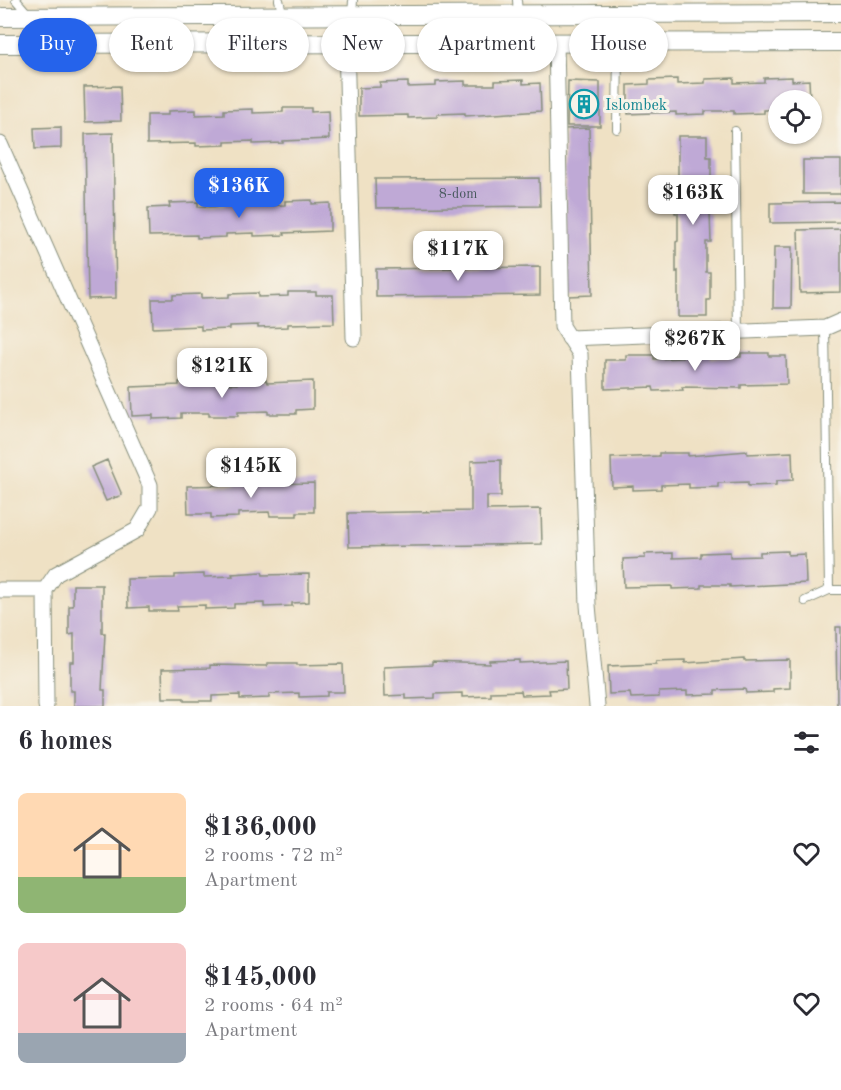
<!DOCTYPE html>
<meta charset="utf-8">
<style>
:root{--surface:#fff;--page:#f7f7f7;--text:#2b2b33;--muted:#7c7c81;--accent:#2563eb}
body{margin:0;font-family:"Old Standard TT",serif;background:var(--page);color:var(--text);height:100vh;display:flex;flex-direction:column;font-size:22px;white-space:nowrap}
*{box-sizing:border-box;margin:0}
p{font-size:20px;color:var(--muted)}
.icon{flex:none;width:33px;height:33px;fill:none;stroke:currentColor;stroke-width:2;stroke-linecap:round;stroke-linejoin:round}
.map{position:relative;height:706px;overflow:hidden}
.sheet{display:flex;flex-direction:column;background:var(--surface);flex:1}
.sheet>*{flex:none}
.hud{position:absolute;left:18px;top:18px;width:806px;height:54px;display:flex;gap:12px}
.controls{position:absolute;left:768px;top:90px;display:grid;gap:12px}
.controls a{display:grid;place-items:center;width:54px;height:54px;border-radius:50%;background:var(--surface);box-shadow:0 2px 4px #0004;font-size:30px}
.price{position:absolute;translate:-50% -51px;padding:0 14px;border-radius:12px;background:#fff;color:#222;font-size:20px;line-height:39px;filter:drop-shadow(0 2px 3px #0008)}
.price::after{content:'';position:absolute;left:50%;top:36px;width:18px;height:14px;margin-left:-9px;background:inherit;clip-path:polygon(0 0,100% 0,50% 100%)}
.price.active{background:var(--accent);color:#fff}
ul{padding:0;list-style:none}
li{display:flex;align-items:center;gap:18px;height:150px;padding:0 18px}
li span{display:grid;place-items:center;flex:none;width:168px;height:120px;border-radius:9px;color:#555}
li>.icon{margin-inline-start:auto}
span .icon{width:72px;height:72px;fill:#fffc;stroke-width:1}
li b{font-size:26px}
h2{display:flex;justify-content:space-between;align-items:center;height:72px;padding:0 18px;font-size:26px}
.pill{padding:0 21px;border-radius:27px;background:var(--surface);box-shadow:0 2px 4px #0004;font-size:21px;line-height:54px}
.pill.active{background:var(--accent);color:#fff}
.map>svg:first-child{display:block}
.building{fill:#bfa9d6}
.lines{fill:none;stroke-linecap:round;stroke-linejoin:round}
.service-casing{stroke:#878f7c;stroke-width:10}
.minor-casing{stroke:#878f7c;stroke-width:17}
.tertiary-casing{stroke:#878f7c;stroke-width:20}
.service{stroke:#fff;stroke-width:8}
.minor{stroke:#fff;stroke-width:15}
.tertiary{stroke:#fff;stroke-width:18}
.labels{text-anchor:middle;stroke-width:6;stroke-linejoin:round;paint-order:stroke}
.number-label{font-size:14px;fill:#47585c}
.culture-label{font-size:16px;fill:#0d838f;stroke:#f7f3e8;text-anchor:start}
</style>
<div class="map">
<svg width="841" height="706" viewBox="0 0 841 706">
<rect width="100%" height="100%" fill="#f7f3e8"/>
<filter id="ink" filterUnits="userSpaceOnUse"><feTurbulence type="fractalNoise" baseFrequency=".0167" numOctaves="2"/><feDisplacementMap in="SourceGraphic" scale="12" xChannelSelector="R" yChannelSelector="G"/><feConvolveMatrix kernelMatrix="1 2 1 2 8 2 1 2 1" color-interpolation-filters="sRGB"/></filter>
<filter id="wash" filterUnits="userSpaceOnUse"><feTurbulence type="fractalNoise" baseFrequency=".008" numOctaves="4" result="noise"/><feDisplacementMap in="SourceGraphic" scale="24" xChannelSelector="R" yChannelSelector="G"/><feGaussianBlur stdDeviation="1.35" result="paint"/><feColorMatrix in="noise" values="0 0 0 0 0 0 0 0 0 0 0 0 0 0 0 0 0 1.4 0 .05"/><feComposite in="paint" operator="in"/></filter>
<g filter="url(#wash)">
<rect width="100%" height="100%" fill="#efe1c4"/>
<g id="blocks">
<path class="building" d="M792 77V81L809 80 810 100H778V110H764V113L734 114V111H705V114L676 115V112L628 114V85L649 84V80L677 79V84L705 83V79L734 78V83L764 82V78Z
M523 80V84L540 83 541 111 465 116V113L437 114V117L408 118V115L359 116V88L380 87V83L408 82V87L436 86V82L465 81V85H495V81Z
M568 81 600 82V126H567Z
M120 86 121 121 85 122 84 87Z
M283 108H311V112L328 111 329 139 283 141V143L253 144V141L225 142V145L196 146V143L147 144V115H168V111L196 110V115L224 114V110L253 109V113L283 112Z
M61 127V148L35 149 34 128Z
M589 128 592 295 568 296 564 129Z
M113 133 116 298 88 299 85 134Z
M678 136H707V157H711V185H707V213H710L711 242H706V272H710V300H707V317H678V271L676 272V242L678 241V213H675V184H678Z
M803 160H841V194H803Z
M539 178 540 206 376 208 375 179Z
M312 200V204L330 203V231L284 233 285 235 254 236V233L226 234V237L197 238V235L149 236 148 208 170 207 169 203 198 202V207L226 206 225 202 254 201V206L285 205V201Z
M841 202V222L770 223V203Z
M841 229V292L800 293 798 230Z
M774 247H792L791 308H773Z
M540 267V295L376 297V269Z
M288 292H316V295H333L334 323 288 324V327L258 328V325L230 326V329L201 330V326L153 328 152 299H173V295L201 294V298L229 297V294L258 293V297L288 296Z
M741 353H769V356H786L787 384 741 385V388L682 387 683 390 654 391 653 387 605 389V360H626V355H654V359L682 358V355L711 354V358L741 357Z
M266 380 267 383 313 381V409L296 410V414H268V411L238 412V416H209V413H181V418L153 419V415L132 416 131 387 179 385V382L237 384V381Z
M747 451V454L792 452 793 480 776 481V485L748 486V482L718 483V487L689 488V484L661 485V489L633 490V486L612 487 611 458 659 456V453H688V456Z
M107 460 122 495 106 501 91 467Z
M501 460V496H487V510L541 509 542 544 349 547 348 513 471 511V461Z
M236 482H268V484L314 483V512H297V516H270L269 512 238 513V517L211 518V514H188L187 486 236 485Z
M788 551V555L805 554 806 583 730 587V585H701V588L672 589V586L624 587 623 559 645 558V554L673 553V558L701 557V553L730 552V557L760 556V552Z
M262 572 263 575 309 574V602L292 603V606L264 607V603L234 604V608L205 609V605L177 606 178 611H149V607L128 608 127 579 175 578V575L204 574V577L233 576 232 574Z
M73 585H102V633H105L102 690H105V706H74V691H70V662H74V634L69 635V606H73Z
M836 627H841V706H837Z
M744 659V661L790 660V688L773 689V692L746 693 745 689 715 690V694L687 695V691L659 692V697L631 698 630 693 609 694 608 666 656 664V661L685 660V663Z
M520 660V663L566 661 567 689 549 690 550 694 522 695 521 691 491 692V696L462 697V693L435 694V698L406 699V695L385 696 384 667 432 665V662L490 664V661Z
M267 663H297V665L343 664 344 692H327V696L299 697V693L269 694V698L240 699V695L212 696V701H184V698H163L162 669 210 668V665L267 666Z"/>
</g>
</g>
<g filter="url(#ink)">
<use href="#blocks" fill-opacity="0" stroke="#878f7c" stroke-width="1.5"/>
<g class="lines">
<g class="service-casing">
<path id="service" d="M16 0 29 15
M279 0 283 16
M517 0 518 15
M352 16 353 0
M617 129 618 44
M735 131 738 331
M825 328 829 590H841
M805 601 829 590"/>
</g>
<g class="minor-casing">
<path id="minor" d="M556 42 562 326 580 354 588 605 597 706
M346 43 354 338
M0 144 150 485V508L137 530 56 574 45 590 46 706
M569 338 825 328 841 321
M0 590H45"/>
</g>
<g class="tertiary-casing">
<path id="tertiary" d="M0 17 841 13
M0 44 841 42"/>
</g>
<use href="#service" class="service"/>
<use href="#minor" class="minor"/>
<use href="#tertiary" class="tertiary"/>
</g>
</g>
<defs>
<g id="building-ring" transform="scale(1.5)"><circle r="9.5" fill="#f7f3e8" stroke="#0f9aa8" stroke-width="1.5"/><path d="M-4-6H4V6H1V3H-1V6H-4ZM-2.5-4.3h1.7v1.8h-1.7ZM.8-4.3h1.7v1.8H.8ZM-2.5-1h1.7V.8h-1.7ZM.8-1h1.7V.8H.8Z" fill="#0f9aa8"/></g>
</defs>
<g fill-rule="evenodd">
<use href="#building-ring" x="584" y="104"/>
</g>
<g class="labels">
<g class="number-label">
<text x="458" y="198">8-dom</text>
</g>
<g class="culture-label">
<text x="605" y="110">Islombek</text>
</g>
</g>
</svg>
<div class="controls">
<a><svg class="icon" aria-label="locate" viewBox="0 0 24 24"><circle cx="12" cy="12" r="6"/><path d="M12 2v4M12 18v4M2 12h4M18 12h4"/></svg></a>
</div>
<b class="price active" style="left:239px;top:219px">$136K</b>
<b class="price" style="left:693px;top:226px">$163K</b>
<b class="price" style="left:458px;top:282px">$117K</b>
<b class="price" style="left:695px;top:372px">$267K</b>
<b class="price" style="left:222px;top:399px">$121K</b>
<b class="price" style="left:251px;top:499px">$145K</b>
<div class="hud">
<a class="pill active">Buy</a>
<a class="pill">Rent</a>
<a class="pill">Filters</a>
<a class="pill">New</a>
<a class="pill">Apartment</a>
<a class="pill">House</a>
</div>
</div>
<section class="sheet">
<h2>6 homes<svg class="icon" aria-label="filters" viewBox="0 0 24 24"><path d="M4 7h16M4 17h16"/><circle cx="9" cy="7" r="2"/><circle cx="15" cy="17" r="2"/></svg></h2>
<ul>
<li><span style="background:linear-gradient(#ffd9b3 70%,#8fb573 0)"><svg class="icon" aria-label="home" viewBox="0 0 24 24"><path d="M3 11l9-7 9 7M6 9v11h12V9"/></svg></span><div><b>$136,000</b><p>2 rooms · 72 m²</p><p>Apartment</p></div><svg class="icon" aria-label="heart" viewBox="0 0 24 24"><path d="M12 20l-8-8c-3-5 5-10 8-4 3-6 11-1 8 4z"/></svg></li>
<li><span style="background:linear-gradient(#f6c9c9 75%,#9aa5b1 0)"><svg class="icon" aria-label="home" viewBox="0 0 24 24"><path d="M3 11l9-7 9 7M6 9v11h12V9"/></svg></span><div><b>$145,000</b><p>2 rooms · 64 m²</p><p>Apartment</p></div><svg class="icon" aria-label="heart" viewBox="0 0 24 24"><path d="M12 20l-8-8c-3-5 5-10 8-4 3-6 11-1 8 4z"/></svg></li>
</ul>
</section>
